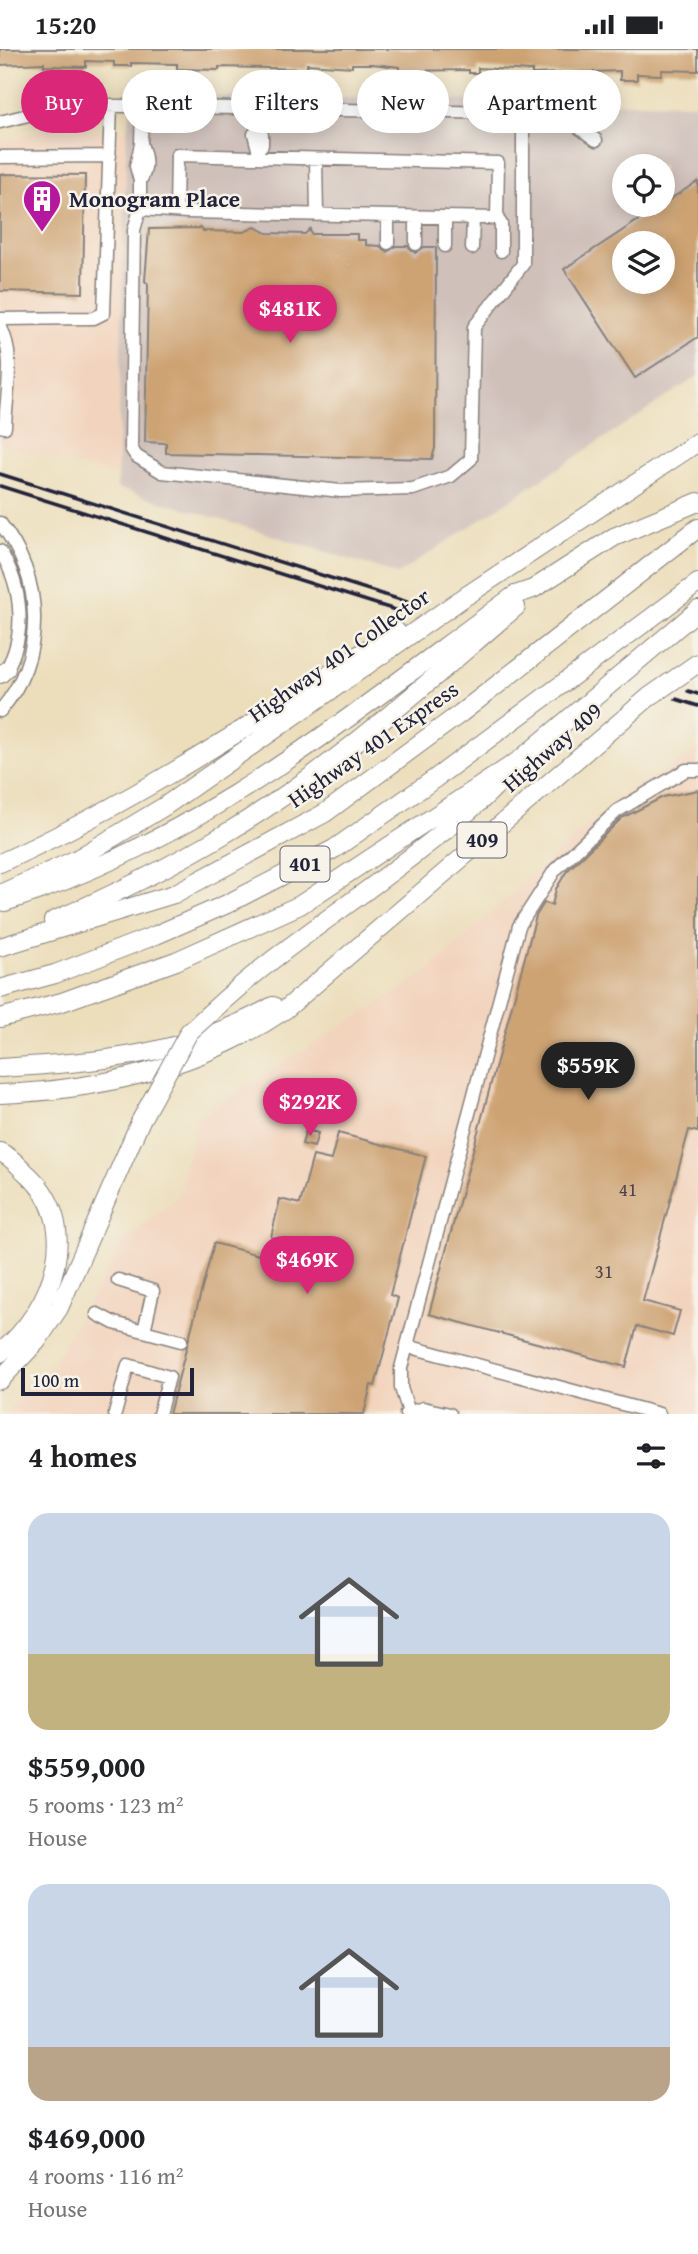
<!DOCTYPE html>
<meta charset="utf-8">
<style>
:root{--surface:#fff;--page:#f2f2f2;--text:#202124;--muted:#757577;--accent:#db2777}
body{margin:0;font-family:"Gentium Book Plus",serif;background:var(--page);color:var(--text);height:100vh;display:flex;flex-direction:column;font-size:26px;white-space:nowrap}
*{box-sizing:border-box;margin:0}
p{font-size:23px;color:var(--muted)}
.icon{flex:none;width:38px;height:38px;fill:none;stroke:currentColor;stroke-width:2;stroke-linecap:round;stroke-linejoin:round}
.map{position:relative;height:1365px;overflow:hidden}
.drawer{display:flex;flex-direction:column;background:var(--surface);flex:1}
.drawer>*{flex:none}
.hud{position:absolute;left:21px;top:21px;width:656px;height:63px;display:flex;gap:14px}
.fabs{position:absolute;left:612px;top:105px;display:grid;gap:14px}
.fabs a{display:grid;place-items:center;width:63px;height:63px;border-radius:50%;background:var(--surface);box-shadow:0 4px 18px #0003;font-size:35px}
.scale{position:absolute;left:21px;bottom:18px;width:173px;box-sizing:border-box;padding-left:7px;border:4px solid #22223b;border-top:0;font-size:19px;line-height:24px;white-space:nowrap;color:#22223b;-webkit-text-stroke:5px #f7f3e8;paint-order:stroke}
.price{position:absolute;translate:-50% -60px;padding:0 16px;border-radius:24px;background:var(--accent);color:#fff;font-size:23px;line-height:46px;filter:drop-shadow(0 2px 4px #0008)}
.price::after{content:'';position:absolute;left:50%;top:42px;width:21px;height:16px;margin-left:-10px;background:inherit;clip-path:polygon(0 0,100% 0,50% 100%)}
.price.active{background:#222;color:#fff}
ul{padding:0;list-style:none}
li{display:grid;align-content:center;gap:14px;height:371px;padding:0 28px}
li span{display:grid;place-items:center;height:217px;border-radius:21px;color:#555}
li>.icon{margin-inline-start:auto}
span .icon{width:126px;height:126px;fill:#fffc;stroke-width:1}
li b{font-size:30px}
h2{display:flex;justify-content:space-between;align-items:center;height:84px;padding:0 28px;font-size:30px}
.pill{padding:0 24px;border-radius:32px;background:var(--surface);box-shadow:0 4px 18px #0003;font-size:24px;line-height:63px}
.pill.active{background:var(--accent);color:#fff}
.status{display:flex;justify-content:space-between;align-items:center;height:49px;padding:0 35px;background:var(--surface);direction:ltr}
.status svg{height:19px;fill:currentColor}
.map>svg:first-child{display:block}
.built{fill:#f2d4be}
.industrial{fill:#cfc0ba;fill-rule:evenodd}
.building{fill:#cda373;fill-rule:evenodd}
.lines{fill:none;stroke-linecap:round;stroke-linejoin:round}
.minor-casing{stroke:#87807b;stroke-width:15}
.major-casing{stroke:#87807b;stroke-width:18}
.highway-casing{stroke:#87807b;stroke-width:20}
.minor{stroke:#fff;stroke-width:12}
.major{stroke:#fff;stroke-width:16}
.highway{stroke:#fff;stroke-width:18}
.rail{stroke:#22223b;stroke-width:3.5}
.highway-bridge-casing{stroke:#87807b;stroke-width:20;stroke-linecap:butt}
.highway-bridge{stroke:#fff;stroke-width:18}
.labels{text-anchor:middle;stroke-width:5;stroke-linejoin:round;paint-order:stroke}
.number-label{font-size:19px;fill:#4d4249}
.shield{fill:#f7f3e8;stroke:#62616f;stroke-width:2}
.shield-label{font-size:21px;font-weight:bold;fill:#22223b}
.poi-label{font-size:23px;font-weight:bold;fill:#22223b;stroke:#f7f3e8;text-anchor:start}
.street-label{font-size:23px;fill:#22223b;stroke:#f7f3e8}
</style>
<div class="status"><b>15:20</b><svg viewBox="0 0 49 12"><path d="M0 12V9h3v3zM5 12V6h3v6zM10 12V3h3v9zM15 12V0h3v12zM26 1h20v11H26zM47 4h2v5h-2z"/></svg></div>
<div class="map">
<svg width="698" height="1365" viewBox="0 0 698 1365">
<rect width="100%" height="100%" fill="#f7f3e8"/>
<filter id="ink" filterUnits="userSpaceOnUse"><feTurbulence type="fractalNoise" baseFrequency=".0143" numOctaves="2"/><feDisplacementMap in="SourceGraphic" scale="14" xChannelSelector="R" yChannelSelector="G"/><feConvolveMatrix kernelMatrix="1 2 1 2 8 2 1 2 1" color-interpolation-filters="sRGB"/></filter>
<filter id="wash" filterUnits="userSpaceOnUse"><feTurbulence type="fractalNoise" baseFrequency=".00686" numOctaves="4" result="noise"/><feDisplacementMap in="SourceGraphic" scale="28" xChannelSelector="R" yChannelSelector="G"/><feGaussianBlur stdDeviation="1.57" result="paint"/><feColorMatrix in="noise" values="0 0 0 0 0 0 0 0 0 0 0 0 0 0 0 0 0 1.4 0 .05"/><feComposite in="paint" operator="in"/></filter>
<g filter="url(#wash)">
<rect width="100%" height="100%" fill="#ecdebb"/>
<path class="built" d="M41 81H127L116 427 0 396V94Z
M698 701V1365H3L50 1318 124 1193 178 1148 197 1068 421 927 620 747Z"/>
<path class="industrial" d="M133 46 698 55V327L398 525 117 439 127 81ZM625 117H663V156H625ZM625 194H663V233H625Z"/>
<g id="blocks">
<path class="building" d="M0 0H698V22L662 21 661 26 637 25V31H620V22L532 25V22L478 19V24H469V21L399 22V18L372 15H352V18L307 15V20L219 18V21L177 20V15L131 14V17H114V13L86 12V18L44 17V14L0 16Z
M0 125 85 126 83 244 0 242Z
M698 132V288L635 329 564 220ZM625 194H663V233H625Z
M255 178 267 184 305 185 310 180 311 185H357V191H366V196L380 197 387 203 396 197H408L415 204 424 198H436L435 399 432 410 166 404V394L145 393 148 235 145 232 149 180 201 179 203 182 244 183Z
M698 741V1083L689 1081 643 1252 680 1262 673 1287 637 1277 626 1318 429 1265 536 867 544 854 552 856 556 840 567 822 622 769 663 748Z
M306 1081 318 1084 314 1098 302 1095Z
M338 1084 426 1107 390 1246 398 1249 375 1337 371 1336 364 1365H169L214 1194 296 1216 301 1196 271 1188 280 1150 300 1155 313 1107 331 1111Z"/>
</g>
</g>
<g filter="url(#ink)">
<use href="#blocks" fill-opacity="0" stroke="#87807b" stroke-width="2"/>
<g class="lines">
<g class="minor-casing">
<path id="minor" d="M0 73 68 56 560 65 596 91
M258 81 262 86V96L258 100 254 85 258 81 259 59
M141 95C146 108 148 120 140 132L136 117 141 95 142 57
M0 108 110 107
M316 110 317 166
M140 132V160L134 181 131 399 136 407 162 423 341 442 413 440 451 427 471 410 474 278 523 215V64
M140 160 187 163 497 169 498 114 177 106 176 162
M416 168V195
M497 169 501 175V202
M388 194V167
M445 197V168
M472 199 473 169
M0 270 94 269 104 264 111 56
M0 277C16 306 6 346 5 378L0 377
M0 474C44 530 47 607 0 662
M0 502C23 538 28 590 2 627
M118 1231 153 1242 144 1282
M97 1265 114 1274 181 1292
M407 1297 659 1365
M409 1363 401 1339V1319L519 877 555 821 617 762 686 721H698
M115 1365 128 1316 169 1328 159 1365
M406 1365 423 1359 450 1365"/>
</g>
<g class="major-casing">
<path id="major" d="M0 626 7 620"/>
</g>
<g class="highway-casing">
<path id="highway" d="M0 814C140 751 267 665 396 582
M0 845 77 810 165 757 460 551 698 393
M5 853C204 790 350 666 515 546L533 540 614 488 698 453
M53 872C111 847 168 819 223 786 330 723 422 638 516 558
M0 898 174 845 325 764 461 664 698 479
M0 940 55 925 156 886 227 855 334 800 433 731 698 534
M210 964C276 902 354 854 425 797 452 776 479 756 502 730
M0 969 62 953 176 912 300 856 521 710 698 561
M0 1019C100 1013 184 1007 273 957
M0 1045C102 1041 201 1018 286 960L649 648 698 614
M0 1103C10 1107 18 1116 25 1123 85 1174 54 1260 0 1304
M0 1331 37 1292 59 1259 141 1071"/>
</g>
<use href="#minor" class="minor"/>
<use href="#major" class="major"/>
<use href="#highway" class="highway"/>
<path class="rail" d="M0 425 420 557
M0 437 408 565
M688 642 698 645
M676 650 698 657"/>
<g class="highway-bridge-casing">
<path id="highway-bridge" d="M141 1071 189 983 210 964"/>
</g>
<use href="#highway-bridge" class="highway-bridge"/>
</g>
</g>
<defs>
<g id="building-pin" transform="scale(2.0125)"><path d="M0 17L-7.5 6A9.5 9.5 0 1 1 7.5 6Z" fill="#b5179e" stroke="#f7f3e8"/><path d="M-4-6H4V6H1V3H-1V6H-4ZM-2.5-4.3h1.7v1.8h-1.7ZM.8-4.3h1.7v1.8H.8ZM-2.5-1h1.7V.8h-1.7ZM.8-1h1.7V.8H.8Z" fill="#fff"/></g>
</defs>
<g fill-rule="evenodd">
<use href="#building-pin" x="42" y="150"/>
</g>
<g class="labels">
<g class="number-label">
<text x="628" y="1147">41</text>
<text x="604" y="1229">31</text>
</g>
<g class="shield">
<rect x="457.5" y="773.5" width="49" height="35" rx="5"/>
<rect x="280.5" y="797.5" width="49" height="35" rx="5"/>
</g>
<g class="shield-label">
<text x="482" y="798">409</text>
<text x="305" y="822">401</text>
</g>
<g class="poi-label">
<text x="69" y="158">Monogram Place</text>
</g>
<g class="street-label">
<text transform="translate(339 606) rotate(-35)" y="8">Highway 401 Collector</text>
<text transform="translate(373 695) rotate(-35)" y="8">Highway 401 Express</text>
<text transform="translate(552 698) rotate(-41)" y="8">Highway 409</text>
</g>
</g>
</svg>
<div class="fabs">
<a><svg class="icon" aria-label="locate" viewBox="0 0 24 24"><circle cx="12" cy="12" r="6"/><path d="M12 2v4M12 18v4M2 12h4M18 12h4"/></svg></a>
<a><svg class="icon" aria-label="layers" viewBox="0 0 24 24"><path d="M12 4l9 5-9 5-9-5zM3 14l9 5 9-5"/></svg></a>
</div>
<div class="scale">100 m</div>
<b class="price" style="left:290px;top:296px">$481K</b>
<b class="price active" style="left:588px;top:1053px">$559K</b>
<b class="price" style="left:310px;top:1089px">$292K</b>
<b class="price" style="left:307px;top:1247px">$469K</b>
<div class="hud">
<a class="pill active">Buy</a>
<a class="pill">Rent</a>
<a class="pill">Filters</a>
<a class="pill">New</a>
<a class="pill">Apartment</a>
</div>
</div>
<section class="drawer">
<h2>4 homes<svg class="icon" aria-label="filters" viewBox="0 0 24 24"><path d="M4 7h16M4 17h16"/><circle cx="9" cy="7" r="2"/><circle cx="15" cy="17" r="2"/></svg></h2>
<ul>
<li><span style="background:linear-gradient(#c9d6e8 65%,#c2b280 0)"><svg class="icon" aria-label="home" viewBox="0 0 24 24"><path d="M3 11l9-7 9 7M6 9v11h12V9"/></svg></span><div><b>$559,000</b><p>5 rooms · 123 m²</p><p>House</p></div></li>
<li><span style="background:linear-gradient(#c9d6e8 75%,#b9a48a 0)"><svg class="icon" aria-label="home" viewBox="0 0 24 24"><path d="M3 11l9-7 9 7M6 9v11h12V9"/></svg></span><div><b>$469,000</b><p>4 rooms · 116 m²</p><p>House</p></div></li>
</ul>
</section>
